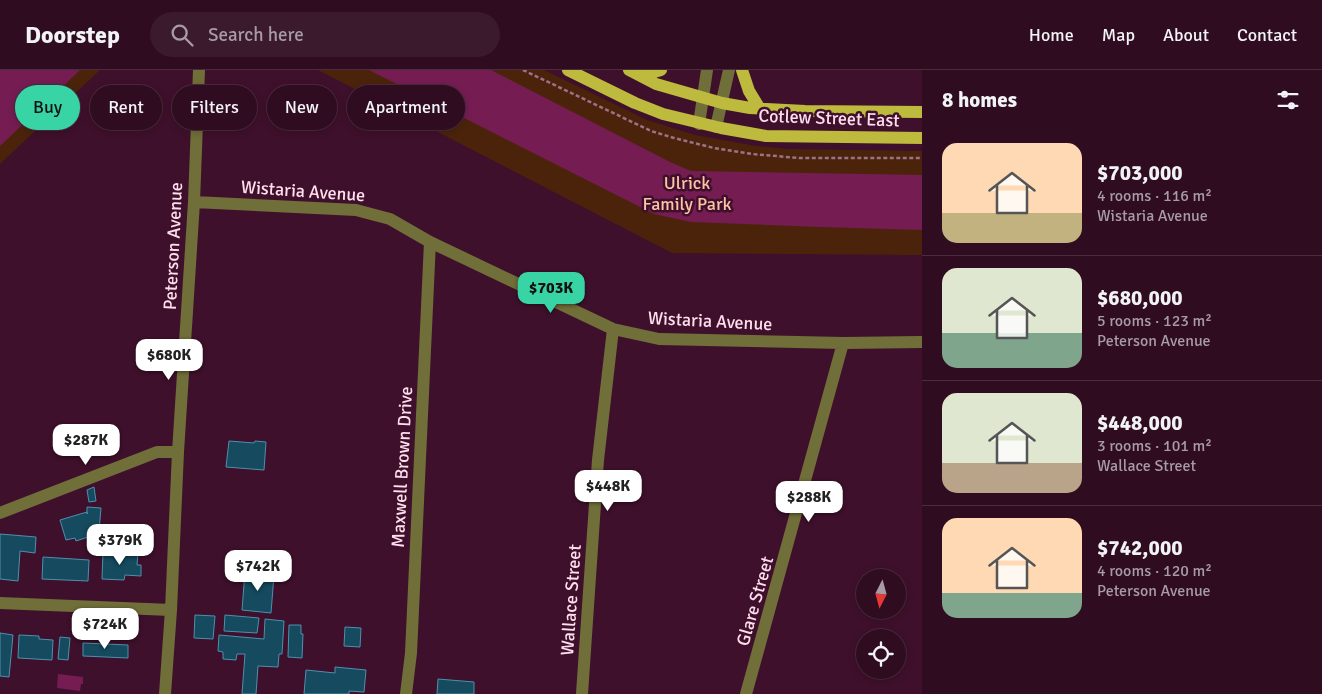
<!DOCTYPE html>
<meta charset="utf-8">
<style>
:root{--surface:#2f0c20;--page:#3b1a2d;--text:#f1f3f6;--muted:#a79ba5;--line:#4a2c3e;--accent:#39d4a5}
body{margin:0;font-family:Signika,sans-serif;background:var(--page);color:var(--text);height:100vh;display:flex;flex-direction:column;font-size:19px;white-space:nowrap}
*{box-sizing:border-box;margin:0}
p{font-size:16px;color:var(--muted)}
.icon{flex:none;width:28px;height:28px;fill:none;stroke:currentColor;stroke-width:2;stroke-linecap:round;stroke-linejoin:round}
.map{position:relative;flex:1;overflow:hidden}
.details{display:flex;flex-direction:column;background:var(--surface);width:400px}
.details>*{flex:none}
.banner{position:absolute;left:15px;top:15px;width:475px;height:45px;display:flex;gap:10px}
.needle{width:32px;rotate:186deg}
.fabs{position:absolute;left:856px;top:499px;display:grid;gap:10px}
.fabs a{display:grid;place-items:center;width:50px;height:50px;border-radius:50%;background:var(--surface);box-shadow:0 2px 8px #0003,0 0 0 1px var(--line);font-size:25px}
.price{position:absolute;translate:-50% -42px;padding:0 11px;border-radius:10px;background:#fff;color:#222;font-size:16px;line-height:32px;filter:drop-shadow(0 1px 2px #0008)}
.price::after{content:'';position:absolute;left:50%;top:30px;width:15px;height:11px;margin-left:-8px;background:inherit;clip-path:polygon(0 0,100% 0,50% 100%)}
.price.on{background:var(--accent);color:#111}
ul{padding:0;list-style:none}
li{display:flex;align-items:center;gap:15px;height:125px;padding:0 20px}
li+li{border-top:1px solid var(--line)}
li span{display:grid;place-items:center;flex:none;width:140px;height:100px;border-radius:15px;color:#555}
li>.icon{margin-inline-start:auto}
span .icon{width:60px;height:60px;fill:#fffc;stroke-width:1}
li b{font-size:21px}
h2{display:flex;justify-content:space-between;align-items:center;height:60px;padding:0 20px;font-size:21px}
.pill{padding:0 18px;border-radius:22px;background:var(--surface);box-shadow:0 2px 8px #0003,0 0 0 1px var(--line);font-size:18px;line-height:45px}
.pill.on{background:var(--accent);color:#111}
header{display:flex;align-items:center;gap:30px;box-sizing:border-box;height:70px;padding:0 25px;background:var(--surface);border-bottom:1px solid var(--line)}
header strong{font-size:24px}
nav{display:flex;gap:28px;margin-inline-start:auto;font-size:18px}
.search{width:350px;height:45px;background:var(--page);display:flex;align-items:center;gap:12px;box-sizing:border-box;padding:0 18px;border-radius:28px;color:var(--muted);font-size:19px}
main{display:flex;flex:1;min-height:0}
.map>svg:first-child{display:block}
.green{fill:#4b230b}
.water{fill:#751d53}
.building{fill:#154a5f;stroke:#4e90ad}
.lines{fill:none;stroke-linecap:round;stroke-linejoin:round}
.path{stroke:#9b7389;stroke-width:2.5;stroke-dasharray:4 2.5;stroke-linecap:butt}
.minor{stroke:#706f39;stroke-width:12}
.major{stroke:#bdba3d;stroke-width:12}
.labels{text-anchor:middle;stroke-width:5;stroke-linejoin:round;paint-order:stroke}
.street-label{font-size:18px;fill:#ffdfee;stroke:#3f102b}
.park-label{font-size:18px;fill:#fec3a5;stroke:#3f102b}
</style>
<header>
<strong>Doorstep</strong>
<div class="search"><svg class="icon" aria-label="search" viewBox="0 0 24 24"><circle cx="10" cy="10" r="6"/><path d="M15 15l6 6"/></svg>Search here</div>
<nav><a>Home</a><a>Map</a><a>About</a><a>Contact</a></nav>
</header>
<main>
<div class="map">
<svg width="922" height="624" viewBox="0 0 922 624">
<rect width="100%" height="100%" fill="#3f102b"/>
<path class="green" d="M0 0H100L0 94Z
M318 0H544L647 50 695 65 756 76 789 79 922 81V185L672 183Z"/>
<path class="water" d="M0 0H80L0 76Z
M369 0H491L670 92 691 101 922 105V160L820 157 691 152 654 144Z
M58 604 83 607V614H81L80 621 57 618Z"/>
<path class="building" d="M92 360 100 381 91 384 83 364Z
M229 371 254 373 255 371 266 372 264 400 226 397Z
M94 417 96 431 89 432 87 420Z
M87 437 101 438 99 461H92L87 462 88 467 76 471 75 468 66 470 60 450 87 442V444Z
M0 464 36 467 35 483 20 481 18 511 0 509Z
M103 482 138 483 137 495H141V506L125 505 124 510 102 509Z
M43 487 89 490 88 511 42 509Z
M245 502 274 505 271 543 242 540Z
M195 545 215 546 213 569 194 568Z
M225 545 259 548 257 563 224 561Z
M265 549 284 551 282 584H279L278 597 258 596 256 624H242L245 584H237L236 590 223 589V582L218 581 219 565 264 569Z
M289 555H301V564H303L302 588 288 587Z
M345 557 361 558 360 577 344 576Z
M0 563 13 565 9 607 0 606Z
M19 565 39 566V569L53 570 52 590 18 588Z
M60 567 70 568 68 590 58 589Z
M83 573 128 575V588L83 586Z
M335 597 366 600 364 622 349 621V624H304L306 600 335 603Z
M438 609 474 612V624H437Z"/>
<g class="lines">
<path class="path" d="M523 0 651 61 674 68 714 78 752 84 799 88H922"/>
<path class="minor" d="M699 54 707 0
M716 57 729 0
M194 132 356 140 390 149 430 172 613 259 659 269 843 273 922 272
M0 443 157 382H178
M0 533 171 540
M165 624 171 540 178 382 194 132 199 0
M406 624 411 583 430 172
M582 624 598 390 613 259
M746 624 843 273"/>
<path class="major" d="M568 0 635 33 663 44 721 58 766 66 922 68
M629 0 656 14 722 33 750 38 805 41 922 42
M742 0 749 21 760 39
M641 6 661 0"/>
</g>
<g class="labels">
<g class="street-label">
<text transform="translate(829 48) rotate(2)" y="6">Cotlew Street East</text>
<text transform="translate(303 121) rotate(4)" y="6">Wistaria Avenue</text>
<text transform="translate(173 176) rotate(-87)" y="6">Peterson Avenue</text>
<text transform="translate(710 251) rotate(3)" y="6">Wistaria Avenue</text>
<text transform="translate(402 397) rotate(-87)" y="6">Maxwell Brown Drive</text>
<text transform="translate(571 530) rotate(-86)" y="6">Wallace Street</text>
<text transform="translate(755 531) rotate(-74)" y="6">Glare Street</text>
</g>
<g class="park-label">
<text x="687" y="119">Ulrick<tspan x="687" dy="21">Family Park</tspan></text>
</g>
</g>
</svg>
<div class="fabs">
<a><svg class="needle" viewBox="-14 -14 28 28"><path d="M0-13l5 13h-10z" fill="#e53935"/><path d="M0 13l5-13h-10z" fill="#a79ba5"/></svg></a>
<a><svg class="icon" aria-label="locate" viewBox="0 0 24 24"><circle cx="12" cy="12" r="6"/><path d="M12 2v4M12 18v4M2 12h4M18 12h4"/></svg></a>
</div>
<b class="price on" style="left:551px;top:244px">$703K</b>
<b class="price" style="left:169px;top:311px">$680K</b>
<b class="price" style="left:86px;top:396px">$287K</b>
<b class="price" style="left:608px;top:442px">$448K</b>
<b class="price" style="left:809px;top:453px">$288K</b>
<b class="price" style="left:120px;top:496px">$379K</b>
<b class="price" style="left:258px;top:522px">$742K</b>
<b class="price" style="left:105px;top:580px">$724K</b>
<div class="banner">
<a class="pill on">Buy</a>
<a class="pill">Rent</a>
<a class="pill">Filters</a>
<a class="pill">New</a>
<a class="pill">Apartment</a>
</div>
</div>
<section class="details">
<h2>8 homes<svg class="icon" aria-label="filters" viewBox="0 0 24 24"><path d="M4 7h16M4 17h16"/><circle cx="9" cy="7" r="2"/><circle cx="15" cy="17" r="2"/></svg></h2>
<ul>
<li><span style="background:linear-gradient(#ffd9b3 70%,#c2b280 0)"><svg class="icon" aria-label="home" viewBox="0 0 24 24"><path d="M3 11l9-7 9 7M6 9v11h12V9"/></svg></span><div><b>$703,000</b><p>4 rooms · 116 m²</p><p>Wistaria Avenue</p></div></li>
<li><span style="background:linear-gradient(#dfe7d0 65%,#7fa58c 0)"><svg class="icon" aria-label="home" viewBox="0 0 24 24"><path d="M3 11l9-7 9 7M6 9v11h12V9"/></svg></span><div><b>$680,000</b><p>5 rooms · 123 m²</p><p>Peterson Avenue</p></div></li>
<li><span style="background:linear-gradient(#dfe7d0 70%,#b9a48a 0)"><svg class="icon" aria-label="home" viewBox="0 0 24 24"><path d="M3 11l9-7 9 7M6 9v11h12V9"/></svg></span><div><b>$448,000</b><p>3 rooms · 101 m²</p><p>Wallace Street</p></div></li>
<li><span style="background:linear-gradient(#ffd9b3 75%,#7fa58c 0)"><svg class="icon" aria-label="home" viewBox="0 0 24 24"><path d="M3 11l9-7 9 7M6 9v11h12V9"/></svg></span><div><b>$742,000</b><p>4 rooms · 120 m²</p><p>Peterson Avenue</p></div></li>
</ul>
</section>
</main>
